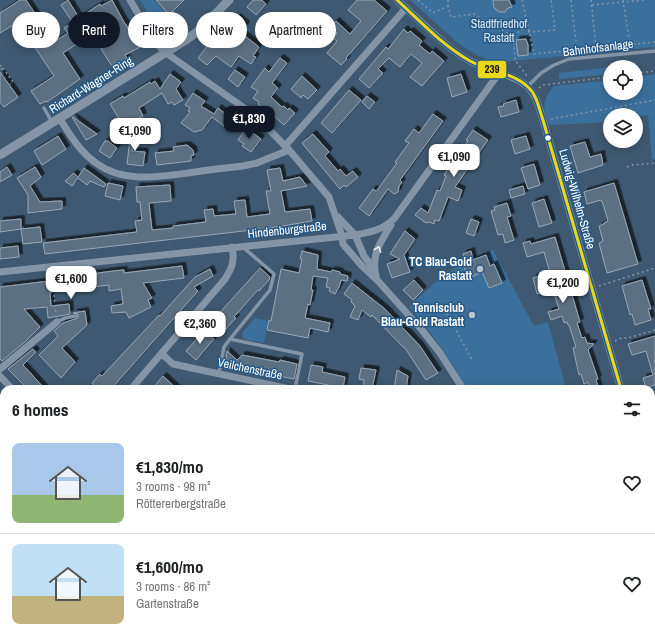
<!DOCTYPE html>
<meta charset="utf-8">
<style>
:root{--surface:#fff;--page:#f6f6f6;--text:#202124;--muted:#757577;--line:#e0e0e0;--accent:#111827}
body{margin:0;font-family:"Archivo Narrow",sans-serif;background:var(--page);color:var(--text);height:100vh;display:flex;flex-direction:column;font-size:15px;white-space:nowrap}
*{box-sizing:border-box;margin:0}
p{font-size:13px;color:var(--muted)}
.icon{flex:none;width:22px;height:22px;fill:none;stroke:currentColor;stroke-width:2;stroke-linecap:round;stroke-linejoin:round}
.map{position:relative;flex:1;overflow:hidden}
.side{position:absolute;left:0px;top:385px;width:655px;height:256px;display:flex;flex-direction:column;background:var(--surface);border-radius:12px 12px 0 0;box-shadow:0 2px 10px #0003}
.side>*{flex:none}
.hud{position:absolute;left:12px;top:12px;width:400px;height:36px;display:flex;gap:8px}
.buttons{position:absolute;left:603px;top:60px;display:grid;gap:8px}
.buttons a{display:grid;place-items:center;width:40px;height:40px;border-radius:50%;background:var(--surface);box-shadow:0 2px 10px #0003;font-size:20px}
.price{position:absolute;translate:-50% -34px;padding:0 9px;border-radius:8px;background:#fff;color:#222;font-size:13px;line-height:26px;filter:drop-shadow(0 1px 2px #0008)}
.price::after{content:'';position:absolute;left:50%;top:24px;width:12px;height:9px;margin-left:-6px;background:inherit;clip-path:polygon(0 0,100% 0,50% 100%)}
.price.on{background:var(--accent);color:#fff}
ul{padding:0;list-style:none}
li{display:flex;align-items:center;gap:12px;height:100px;padding:0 12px}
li+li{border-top:1px solid var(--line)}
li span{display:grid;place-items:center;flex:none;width:112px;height:80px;border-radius:8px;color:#555}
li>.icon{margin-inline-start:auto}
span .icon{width:48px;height:48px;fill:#fffc;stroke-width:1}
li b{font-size:17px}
h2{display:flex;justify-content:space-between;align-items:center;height:48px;padding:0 12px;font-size:17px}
.pill{padding:0 14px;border-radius:18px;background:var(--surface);box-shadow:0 2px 10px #0003;font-size:14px;line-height:36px}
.pill.on{background:var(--accent);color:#fff}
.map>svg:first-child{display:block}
.green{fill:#3c709c}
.building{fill:#5b7083;stroke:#98a7b5;filter:url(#shadow)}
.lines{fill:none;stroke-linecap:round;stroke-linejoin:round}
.path{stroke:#8495a7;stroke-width:1.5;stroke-dasharray:2 3;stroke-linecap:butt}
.service{stroke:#8495a7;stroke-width:3.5}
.minor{stroke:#8495a7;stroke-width:7}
.tertiary{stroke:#8495a7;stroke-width:9}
.bus-1-casing{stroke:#285a87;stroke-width:6}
.bus-1{stroke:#ebd81b;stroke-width:3}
.oneway{stroke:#edeff2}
.bus-dot{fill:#fff;stroke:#285a87;stroke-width:1.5}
.poi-dot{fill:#bbc5cd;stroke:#285a87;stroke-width:1.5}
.labels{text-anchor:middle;stroke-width:3;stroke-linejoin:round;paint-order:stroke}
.park-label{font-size:12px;fill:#d7e8f6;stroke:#285a87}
.street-label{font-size:12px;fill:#fff;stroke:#285a87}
.poi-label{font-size:12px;font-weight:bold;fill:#fff;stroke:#285a87;text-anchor:end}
.line-badge{stroke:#285a87;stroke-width:1.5}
.pale-badge-label{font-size:11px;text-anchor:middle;font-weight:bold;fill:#111}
</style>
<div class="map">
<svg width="655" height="641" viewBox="0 0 655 641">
<defs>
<filter id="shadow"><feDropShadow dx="3.5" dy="-3.5" stdDeviation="0" flood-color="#0009"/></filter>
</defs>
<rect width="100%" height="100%" fill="#3e5971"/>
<path class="green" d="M140 0H154L181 31C174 36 170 41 162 38Z
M410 0H655V47L494 63 475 54 459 44Z
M610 67V74L559 79V73Z
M655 74V159L652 160 648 115 636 117V115H610V121L594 123 549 125C543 108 541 101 554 86L610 80V93H636V77Z
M493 250 534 326 548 322 566 389H466C451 359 431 332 409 307L433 284 460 264Z
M255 318 268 321 264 343 246 340 242 337 243 332Z"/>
<path class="building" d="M20 0H26L54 42 68 33 64 28 73 23 61 5 68 0 79 18 100 4 101 6 112 0 125 24H126L128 29 130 28 140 47 125 55 128 60 114 69 101 49 116 38 109 23 63 53 80 79 47 102 46 101 40 104 31 91 54 76 18 22 0 33V13Z
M156 0H184L169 15Z
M253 0H262L266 4 256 15 247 7Z
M357 0H374L387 11 346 58 347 59 341 65 327 53 337 41 333 38 337 33 330 27 336 21 350 34 361 21 348 10Z
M493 0H509L512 7 508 8 505 12H499L494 8Z
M237 17 246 25 240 32 259 47 253 56 256 57 251 64 239 56 231 67 216 56 207 65 198 58 208 45 213 48 227 28Z
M268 24 276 31 271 37 262 30Z
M404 29 408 33 410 31 422 41 419 45 430 54 432 51 444 61 422 86 410 77 422 63 411 54 400 67 389 58 378 69 383 73 369 88 359 79 386 47 388 49Z
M526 39 528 45V55L518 56 516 40Z
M280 58 287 63 272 83 278 88 271 97 282 107 284 106 288 110 289 108 295 113 284 125 264 107 263 108 258 104 259 102 253 98 258 91 251 87 265 68 269 72Z
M235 70 245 77 238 87 228 79Z
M0 72 18 97 4 107 0 102Z
M170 74 181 82 176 89 183 100 174 105 172 102 168 104 162 93 139 108 143 116 127 125 123 118 120 120 110 104 123 96 124 98 150 82 151 84 155 81 160 89Z
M461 74 467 92 452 97 447 78Z
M302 76 317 90 308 99 303 95 301 98 291 89Z
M349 90 361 100 332 133 321 123Z
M193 93 205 101 201 106 214 114 218 108 231 118 230 119 232 121 227 126 224 124V126L212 117 202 130 194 132 181 123 190 112 188 111 190 108 185 105Z
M367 96 375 102 369 109 362 102Z
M516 100 519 112 501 117 498 107 504 106 503 104Z
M433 114 443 121 400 180 402 182 399 186 398 192 394 194 388 189 369 216 359 208 373 189 376 191 378 189 397 163 395 162 409 143 405 141 414 129 419 133Z
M72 117H73L97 134 86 140Z
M246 128 261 139 251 152 242 146 244 144 238 140Z
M131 130 138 132 132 151 145 152 143 166 127 164Z
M473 130 488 140 455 187 462 190 458 201 448 197 439 221 435 220 434 224 429 222 426 223 415 215 421 208 428 213 437 190 440 191 446 176 444 175 449 168 447 167 453 158 455 159 468 141 466 140Z
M313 134 329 152 325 156 338 171 340 169 346 176 353 171 358 177 346 187 344 185 340 189 302 143Z
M58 136 66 149 42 165 34 151Z
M526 136 530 149 515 154 511 140Z
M105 141H108L117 148 110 158 99 151Z
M585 142 590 157 601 154 603 165 578 173 570 146Z
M187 145 193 150 194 155 191 156V161L157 165 155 153 174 151 173 147Z
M534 164 540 185 528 189 521 168Z
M7 167 12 175 0 182V172Z
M35 167 41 177 30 186 40 202 62 201V209L28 213V195L17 178Z
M84 168 106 184 104 187 90 181 87 185 78 178 72 186 65 181 74 173 78 177Z
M280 168 283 181 300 177 307 186 281 191 285 212 310 209 312 221 264 229 262 231 261 229 45 254 43 243 137 232 135 221 142 220 140 202H137L136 187 170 185 171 201 149 203 152 230 173 228V226L206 222 204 210 213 209 214 216 236 214 234 201 245 200 247 217 270 214 266 191H271L267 170Z
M108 183 123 186 120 200 105 196Z
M614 183 638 264 607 273 599 243 603 241 599 226 604 224V223L608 221 603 204 601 200 587 204 584 192Z
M523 186 525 194 511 198 509 190Z
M544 199 552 223 539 227 532 203Z
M507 203 511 216 507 217 514 240 505 243 503 234 498 235 491 211 495 210 494 207Z
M21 219V229L40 227 42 242 23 244 21 229 0 232V221Z
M471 219 479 222 474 236 466 233Z
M405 231 415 239 404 255 410 272 392 278 387 264 400 259 390 254Z
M555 237 580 322 577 323 582 338 585 337 587 343 594 344 588 350 598 379 596 380 599 389H590L588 382 584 384 581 374 579 375 573 348 576 347 569 325H568L567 322 564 323 562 316 551 320 548 312 559 309 553 290 537 294 533 278 550 273 544 252 527 257 523 243 530 241 531 244Z
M18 246 19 257 0 259V248Z
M302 251 318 255 317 269 331 272 332 270 340 272V274L348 276 347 281 341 280 339 287 335 294 329 291 330 288 326 287 328 278 313 276 311 290H313L310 305 308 304 305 318 330 323 328 332 310 328 308 338 267 330 269 320 271 321 281 269 299 273 302 259H300Z
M471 251 473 260 486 255 490 266 494 264 502 283 489 288 482 272 469 278 463 265 465 264 463 254Z
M182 266 184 278 143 283 152 298 148 300 151 307 129 318 126 312 112 313 111 306 123 304 121 289 109 291V285L50 292 51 306 69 304 70 314 48 318 47 307 24 309 40 327 26 341 2 361 0 359V287L91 276V274L113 271 124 270V273Z
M260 268 270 277 269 280 259 291 258 290 234 317 236 318 224 331 213 320Z
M210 269 213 276 194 287 198 291 111 389H90L94 385 92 383 100 374 102 376 159 315 160 316 195 277Z
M414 280 423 290 413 300 403 290Z
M642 280 651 309H648L651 320 635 325 632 314 630 315 622 286Z
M352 283 385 309 420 346 438 373 426 380 405 348H404L372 315 371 317 362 310 358 320 350 317 355 306 351 302 352 300 344 294Z
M85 311 87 325 62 348 75 362 61 378 39 355 58 336 54 331 63 323 78 318V314L73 313Z
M204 331 214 339 196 360 186 351Z
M655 336V385L646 388 643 378 653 375 646 351 632 355 628 344Z
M33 349 36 352 23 365 45 389H28L8 369Z
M227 351 237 360 242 355 279 362 280 360 297 364 294 379 225 365Z
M311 365 323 367 322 372 345 377 343 388 308 381Z
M361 368 376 370 372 389H363L364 380 359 379Z
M397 370 408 376 406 389H394Z
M163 376 177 389H152Z"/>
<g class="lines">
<path class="path" d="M418 0 433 13 448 6
M448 0V6L451 17 474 14 490 25 498 24 504 32 513 35 515 60 527 76
M522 0 534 54 655 42
M571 0 577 50
M591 0 596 47
M623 0 630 45
M592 5 644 0
M528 32 555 30 551 0
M513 35 527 27
M0 65 3 68 0 70
M3 68 13 82 10 84
M636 73 655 71
M539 88 543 85 551 84 610 77
M551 119 655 100
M627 167 632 165 655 163
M52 275 56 315
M599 286 655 268
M447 313 472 360
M615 341 621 338H628L655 330
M651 434 655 433
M0 608 4 605
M635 641V637"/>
<path class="service" d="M527 87 541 73 554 65 569 59 655 51
M44 108 52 122
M244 248 274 274 270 290 230 339 302 354 295 389
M57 322 65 318 76 316
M219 373 224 347 230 339"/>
<path class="minor" d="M130 0 154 41 166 53 257 117 289 150 329 197 342 236 343 244 362 266 378 281 422 330 440 353 463 389
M397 0C420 20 443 46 470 61 487 71 514 74 528 87 537 96 539 108 543 120L621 389
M60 119C70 135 80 152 96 163 123 183 158 177 188 173 207 170 225 168 243 166L257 163 289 150
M285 146 406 8
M338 217 355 235 364 256 374 269
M0 272 355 235C371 232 382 230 394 219L499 73
M377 280C370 257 379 244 391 225
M162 354 173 364 290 389
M0 369 57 322
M0 376 12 389
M131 389 225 279C232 268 235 261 232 247
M0 435H4
M651 481 655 492
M0 510 4 507
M130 637 132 641
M557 637 559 641
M573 637 577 641
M27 641 32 637
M260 641 263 637
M382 641 386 637"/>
<path class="tertiary" d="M0 155 186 40 202 28 229 0
M651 611 655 609
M582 641 590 637"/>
<g class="bus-1-casing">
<path id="bus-1" d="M397 0C420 21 442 45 470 61 488 71 512 72 528 87 537 95 539 109 543 120L621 389"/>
</g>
<use href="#bus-1" class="bus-1"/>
</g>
<defs><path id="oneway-chevron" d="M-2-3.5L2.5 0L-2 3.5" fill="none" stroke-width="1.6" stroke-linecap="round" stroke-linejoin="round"/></defs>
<use class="oneway" href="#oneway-chevron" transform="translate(378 249) rotate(-69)"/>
<circle class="bus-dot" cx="548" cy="138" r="3.5"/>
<g class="poi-dot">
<circle cx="480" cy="269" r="4"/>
<circle cx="472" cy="315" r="4"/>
</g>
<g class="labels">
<g class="park-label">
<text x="499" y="28">Stadtfriedhof<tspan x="499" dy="14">Rastatt</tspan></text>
</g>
<g class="street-label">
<text transform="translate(598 48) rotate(-7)" y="4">Bahnhofsanlage</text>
<text transform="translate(91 85) rotate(-32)" y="4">Richard-Wagner-Ring</text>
<text transform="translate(577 199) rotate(74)" y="4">Ludwig-Wilhelm-Straße</text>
<text transform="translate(287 230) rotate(-6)" y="4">Hindenburgstraße</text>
<text transform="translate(250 369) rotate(12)" y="4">Veilchenstraße</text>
</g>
<g class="poi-label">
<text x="472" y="266">TC Blau-Gold<tspan x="472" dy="14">Rastatt</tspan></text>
<text x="464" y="312">Tennisclub<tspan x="464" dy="14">Blau-Gold Rastatt</tspan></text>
</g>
</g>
<rect class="line-badge" x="477" y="60" width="30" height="19" rx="4" fill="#ebd81b"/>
<g class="pale-badge-label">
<text x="492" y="73">239</text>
</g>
</svg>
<div class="buttons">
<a><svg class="icon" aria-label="locate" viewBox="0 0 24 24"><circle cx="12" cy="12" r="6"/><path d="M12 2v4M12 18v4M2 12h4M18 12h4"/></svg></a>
<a><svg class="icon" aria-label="layers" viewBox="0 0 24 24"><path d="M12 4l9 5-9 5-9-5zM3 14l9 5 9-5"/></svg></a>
</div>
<b class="price on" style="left:249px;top:140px">€1,830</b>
<b class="price" style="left:135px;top:152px">€1,090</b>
<b class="price" style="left:454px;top:178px">€1,090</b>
<b class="price" style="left:71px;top:300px">€1,600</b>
<b class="price" style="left:563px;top:304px">€1,200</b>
<b class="price" style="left:200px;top:345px">€2,360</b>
<div class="hud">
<a class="pill">Buy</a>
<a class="pill on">Rent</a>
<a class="pill">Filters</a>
<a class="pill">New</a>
<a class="pill">Apartment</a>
</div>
<section class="side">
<h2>6 homes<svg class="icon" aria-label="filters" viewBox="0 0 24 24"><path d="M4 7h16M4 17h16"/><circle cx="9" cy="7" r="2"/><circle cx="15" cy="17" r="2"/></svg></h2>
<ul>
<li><span style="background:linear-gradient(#a9c7e8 65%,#8fb573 0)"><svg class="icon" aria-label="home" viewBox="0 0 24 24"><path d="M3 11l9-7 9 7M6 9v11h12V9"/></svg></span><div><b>€1,830/mo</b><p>3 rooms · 98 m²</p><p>Röttererbergstraße</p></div><svg class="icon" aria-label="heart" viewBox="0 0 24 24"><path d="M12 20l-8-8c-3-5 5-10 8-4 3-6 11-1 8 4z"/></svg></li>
<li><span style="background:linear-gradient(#bfe0f5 65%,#c2b280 0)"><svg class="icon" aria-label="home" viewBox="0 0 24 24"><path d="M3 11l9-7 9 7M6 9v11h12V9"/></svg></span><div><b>€1,600/mo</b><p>3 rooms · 86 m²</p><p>Gartenstraße</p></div><svg class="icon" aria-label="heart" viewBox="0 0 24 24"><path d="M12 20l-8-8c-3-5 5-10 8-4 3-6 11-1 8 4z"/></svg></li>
</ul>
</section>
</div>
